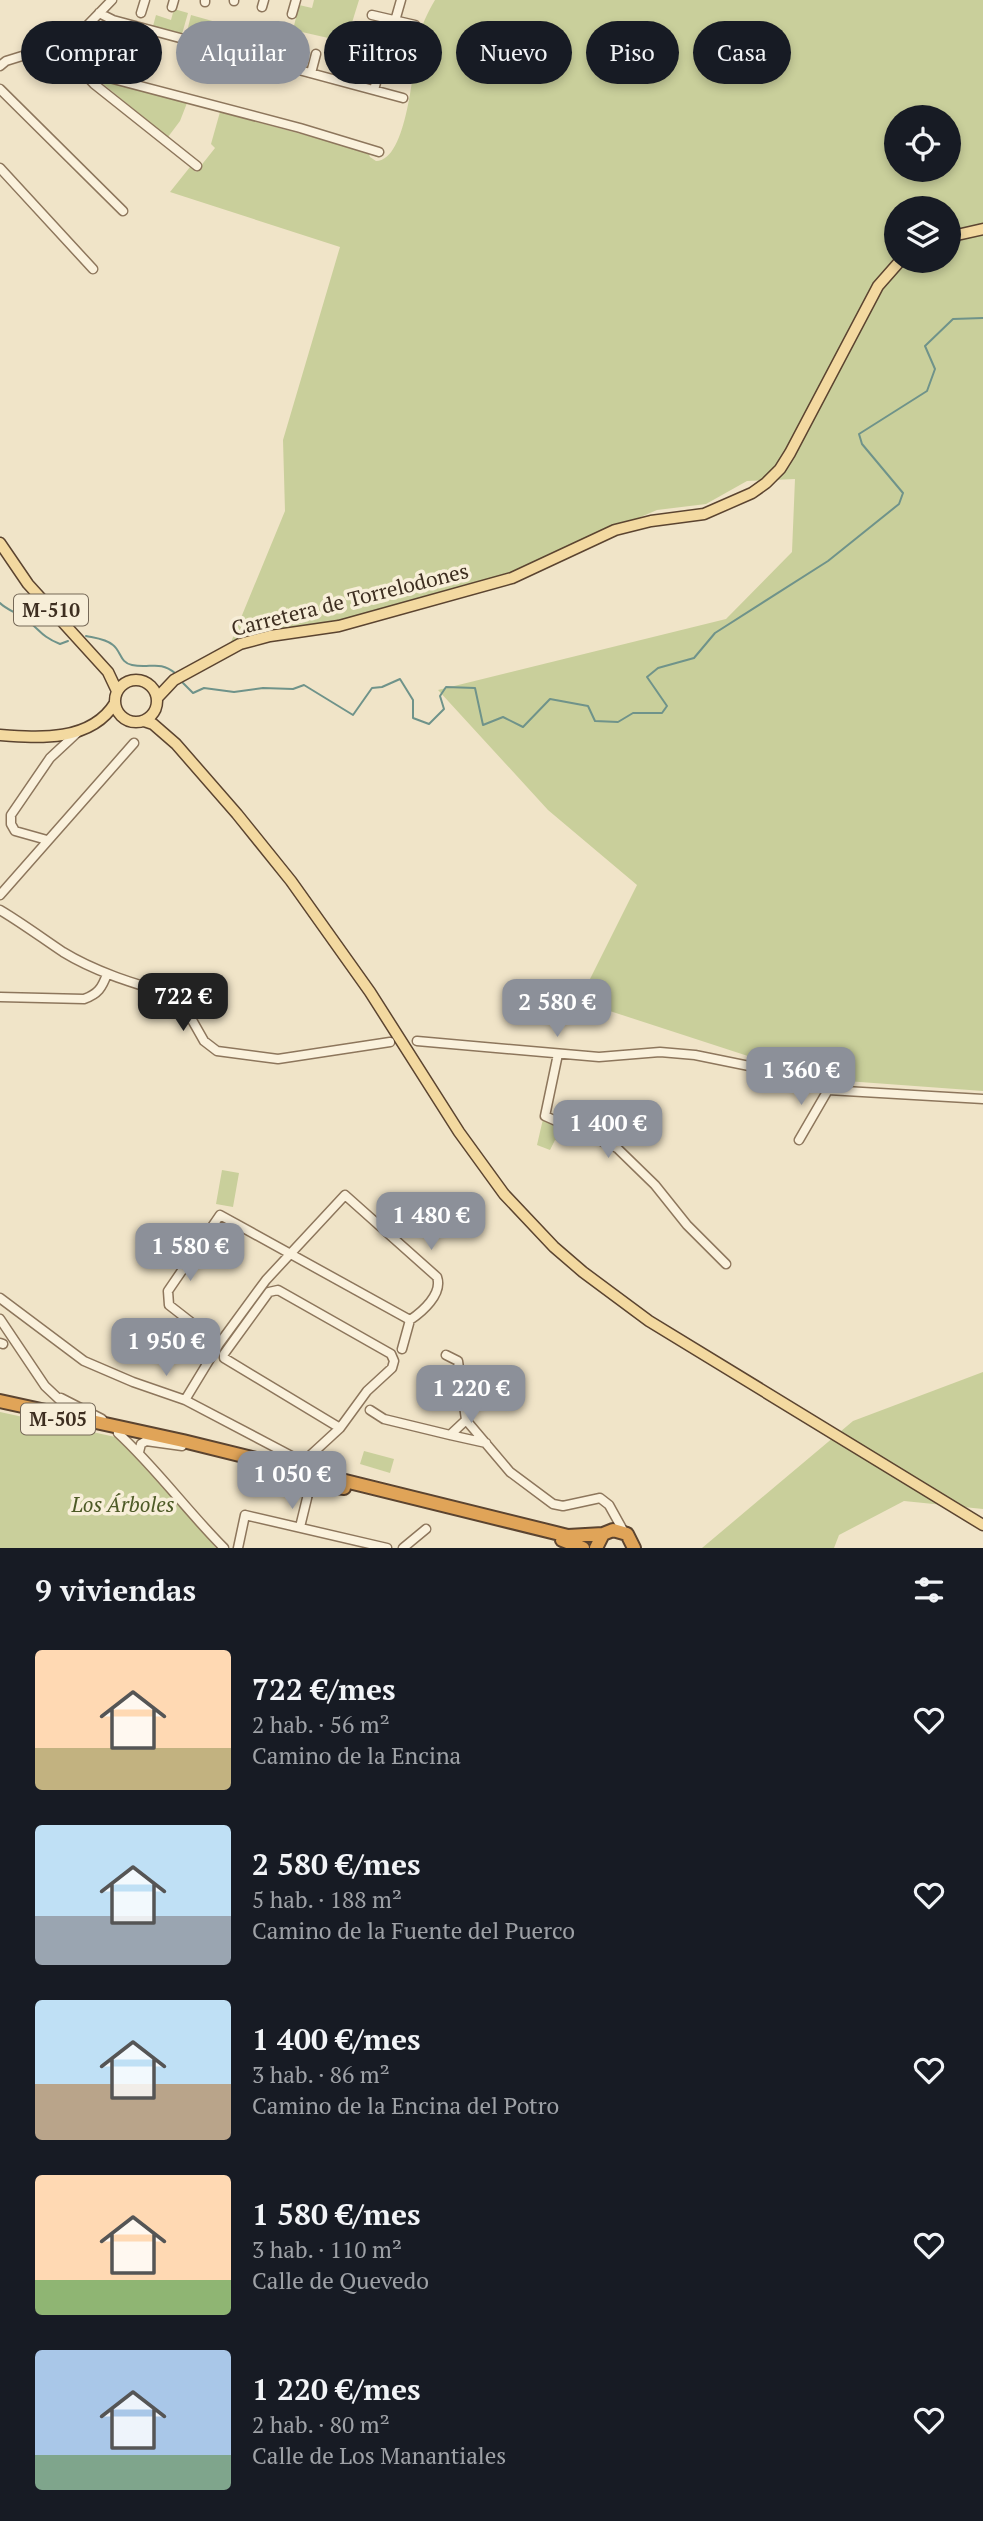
<!DOCTYPE html>
<html lang="es">
<meta charset="utf-8">
<style>
:root{--surface:#171b24;--page:#20242c;--text:#f1f3f6;--muted:#9ea1a6;--accent:#8c9099}
body{margin:0;font-family:"PT Serif",serif;background:var(--page);color:var(--text);height:100vh;display:flex;flex-direction:column;font-size:26px;white-space:nowrap}
*{box-sizing:border-box;margin:0}
p{font-size:23px;color:var(--muted)}
.icon{flex:none;width:38px;height:38px;fill:none;stroke:currentColor;stroke-width:2;stroke-linecap:round;stroke-linejoin:round}
.map{position:relative;height:1548px;overflow:hidden}
.details{display:flex;flex-direction:column;background:var(--surface);flex:1}
.details>*{flex:none}
.hud{position:absolute;left:21px;top:21px;width:942px;height:63px;display:flex;gap:14px}
.buttons{position:absolute;left:884px;top:105px;display:grid;gap:14px}
.buttons a{display:grid;place-items:center;width:77px;height:77px;border-radius:50%;background:var(--surface);box-shadow:0 4px 10px #0003;font-size:35px}
.price{position:absolute;translate:-50% -60px;padding:0 16px;border-radius:14px;background:var(--accent);color:#fff;font-size:23px;line-height:46px;filter:drop-shadow(0 2px 4px #0008)}
.price::after{content:'';position:absolute;left:50%;top:42px;width:21px;height:16px;margin-left:-10px;background:inherit;clip-path:polygon(0 0,100% 0,50% 100%)}
.price.active{background:#222;color:#fff}
ul{padding:0;list-style:none}
li{display:flex;align-items:center;gap:21px;height:175px;padding:0 35px}
li span{display:grid;place-items:center;flex:none;width:196px;height:140px;border-radius:7px;color:#555}
li>.icon{margin-inline-start:auto}
span .icon{width:84px;height:84px;fill:#fffc;stroke-width:1}
li b{font-size:30px}
h2{display:flex;justify-content:space-between;align-items:center;height:84px;padding:0 35px;font-size:30px}
.tag{padding:0 24px;border-radius:32px;background:var(--surface);box-shadow:0 4px 10px #0003;font-size:24px;line-height:63px}
.tag.active{background:var(--accent);color:#fff}
.map>svg:first-child{display:block}
.green{fill:#c9cf9b;fill-rule:evenodd}
.lines{fill:none;stroke-linecap:round;stroke-linejoin:round}
.stream{stroke:#6f938a;stroke-width:2}
.minor-casing{stroke:#8d765c;stroke-width:11}
.major-casing{stroke:#5b4430;stroke-width:13}
.highway-casing{stroke:#5b4430;stroke-width:16}
.minor{stroke:#faf1dc;stroke-width:8}
.major{stroke:#f3d9a0;stroke-width:10}
.highway{stroke:#e0a458;stroke-width:12}
.labels{text-anchor:middle;stroke-width:7;stroke-linejoin:round;paint-order:stroke}
.shield{fill:#f7eed8;stroke:#756857;stroke-width:2}
.shield-label{font-size:19px;font-weight:bold;fill:#3d2e20}
.street-label{font-size:21px;fill:#3d2e20;stroke:#f7eed8}
.park-label{font-size:21px;font-style:italic;fill:#4d5a26;stroke:#f7eed8}
</style>
<div class="map">
<svg width="983" height="1548" viewBox="0 0 983 1548">
<rect width="100%" height="100%" fill="#f0e4c8"/>
<path class="green" d="M314 0H359L346 42 293 30 299 5 312 8Z
M435 0H983V1091L819 1079 579 1001 637 885 548 810 438 690 726 619 792 552 795 479 747 481 706 504 657 510 514 571 333 623 231 642 285 511 283 440 340 247 170 192 190 167 196 172 215 148 211 144 220 112 368 152 370 157 376 161C408 161 413 64 418 40 421 26 428 12 435 0ZM896 117H948V170H896ZM896 208H948V261H896Z
M174 9 188 13 182 34 153 26 156 15 171 20Z
M191 15 223 24 219 40 187 32Z
M101 22 123 26 119 41 86 33Z
M226 25 259 34 255 50 222 41Z
M97 79 187 103 180 121 168 137Z
M543 1119 573 1131 567 1146 555 1140 550 1150 537 1145Z
M222 1170 239 1173 233 1207 216 1204Z
M983 1372V1509L904 1501 839 1535 834 1548H702L853 1421Z
M0 1412 120 1438 185 1510 216 1548H0Z
M364 1451 394 1459 390 1473 360 1464Z"/>
<g class="lines">
<path class="stream" d="M0 603C7 610 16 612 24 618 40 629 40 636 60 644L68 641
M86 636C95 638 106 639 113 645 121 651 120 663 132 665 150 669 159 660 175 673
M183 683 193 693 204 688 234 692 263 688 293 689 304 685 353 715 372 688 382 687 400 679 413 700V718L429 724 444 709 440 696 446 687 475 688 483 725 503 717 523 727 550 699 588 706 595 721 618 722 633 713H662L667 706 647 677 658 668 694 658 715 633 828 561 899 504 903 493 862 444 859 434 927 391 935 369 925 346 953 319 983 318"/>
<g class="minor-casing">
<path id="minor" d="M234 1V0
M205 2V0
M172 7 174 0
M262 7 264 0
M99 13 113 20 403 98
M141 13 145 0
M292 14 296 0
M372 15 415 25
M395 21 401 0
M57 45 94 84 197 166
M353 46 384 54
M45 49 79 70 300 128 379 152
M383 55 402 60
M257 59 266 30
M0 66 6 61 67 42 77 36 112 0
M284 66 290 46
M311 73 316 54
M338 80 347 47
M0 89 123 211
M374 90 393 20
M0 168 93 269
M47 840 15 831 11 824V815L50 758 79 731
M0 895 134 743
M0 910C22 923 42 938 63 952 99 974 140 985 179 997L204 1041 217 1051 278 1059 390 1042
M0 997 84 999C98 994 102 988 107 974
M417 1041 599 1057 660 1052 695 1055 759 1068 828 1090 983 1099
M558 1054 545 1116 617 1148 655 1185 687 1225 726 1264
M799 1140 828 1090
M0 1298 84 1361 133 1382 185 1400 303 1462 340 1428 367 1391 392 1368 394 1361 391 1354 278 1290 269 1292 224 1354V1358L340 1428
M0 1319 45 1386 63 1403 64 1409 57 1413
M0 1343 3 1344
M219 1344 169 1305 168 1291 220 1215 410 1320
M446 1355 458 1361 466 1420 510 1472 553 1504 563 1506 600 1498 609 1505 624 1532
M61 1398 102 1419
M185 1400 219 1344 266 1280 345 1195 437 1277C443 1294 422 1312 410 1320L402 1349
M370 1410 384 1419 450 1435 466 1420
M118 1433C157 1469 187 1511 224 1548
M450 1435 486 1443
M139 1452 141 1444 146 1441 182 1446
M300 1527 309 1490
M238 1548 245 1515 387 1548
M403 1548 426 1529"/>
</g>
<g class="major-casing">
<path id="major" d="M948 237 983 229
M0 543 28 584 108 672 117 691
M115 701a21 21 0 1 1 42 0a21 21 0 1 1-42 0Z
M158 697 174 680 240 644 270 636 339 626 512 578 615 530 651 521 704 514 752 493 766 483 780 469 790 453 878 286 900 261
M144 721 153 724 176 744 237 814 291 881 370 992 459 1132 504 1194 554 1247 583 1272 649 1321 983 1525
M0 735C39 738 91 742 115 703"/>
</g>
<g class="highway-casing">
<path id="highway" d="M0 1401 183 1441 568 1536 603 1534
M285 1472 305 1482 309 1490C319 1480 331 1487 344 1488
M562 1540 583 1548
M596 1548 603 1534 613 1530 627 1534 634 1548"/>
</g>
<use href="#minor" class="minor"/>
<use href="#major" class="major"/>
<use href="#highway" class="highway"/>
</g>
<g class="labels">
<g class="shield">
<rect x="14" y="594.5" width="74" height="31" rx="5"/>
<rect x="21" y="1403.5" width="74" height="31" rx="5"/>
</g>
<g class="shield-label">
<text x="51" y="617">M-510</text>
<text x="58" y="1426">M-505</text>
</g>
<g class="street-label">
<text transform="translate(350 600) rotate(-14)" y="7">Carretera de Torrelodones</text>
</g>
<g class="park-label">
<text x="123" y="1512">Los Árboles</text>
</g>
</g>
</svg>
<div class="buttons">
<a><svg class="icon" aria-label="locate" viewBox="0 0 24 24"><circle cx="12" cy="12" r="6"/><path d="M12 2v4M12 18v4M2 12h4M18 12h4"/></svg></a>
<a><svg class="icon" aria-label="layers" viewBox="0 0 24 24"><path d="M12 4l9 5-9 5-9-5zM3 14l9 5 9-5"/></svg></a>
</div>
<b class="price active" style="left:183px;top:1033px">722 €</b>
<b class="price" style="left:557px;top:1039px">2 580 €</b>
<b class="price" style="left:801px;top:1107px">1 360 €</b>
<b class="price" style="left:608px;top:1160px">1 400 €</b>
<b class="price" style="left:431px;top:1252px">1 480 €</b>
<b class="price" style="left:190px;top:1283px">1 580 €</b>
<b class="price" style="left:166px;top:1378px">1 950 €</b>
<b class="price" style="left:471px;top:1425px">1 220 €</b>
<b class="price" style="left:292px;top:1511px">1 050 €</b>
<div class="hud">
<a class="tag">Comprar</a>
<a class="tag active">Alquilar</a>
<a class="tag">Filtros</a>
<a class="tag">Nuevo</a>
<a class="tag">Piso</a>
<a class="tag">Casa</a>
</div>
</div>
<section class="details">
<h2>9 viviendas<svg class="icon" aria-label="filters" viewBox="0 0 24 24"><path d="M4 7h16M4 17h16"/><circle cx="9" cy="7" r="2"/><circle cx="15" cy="17" r="2"/></svg></h2>
<ul>
<li><span style="background:linear-gradient(#ffd9b3 70%,#c2b280 0)"><svg class="icon" aria-label="home" viewBox="0 0 24 24"><path d="M3 11l9-7 9 7M6 9v11h12V9"/></svg></span><div><b>722 €/mes</b><p>2 hab. · 56 m²</p><p>Camino de la Encina</p></div><svg class="icon" aria-label="heart" viewBox="0 0 24 24"><path d="M12 20l-8-8c-3-5 5-10 8-4 3-6 11-1 8 4z"/></svg></li>
<li><span style="background:linear-gradient(#bfe0f5 65%,#9aa5b1 0)"><svg class="icon" aria-label="home" viewBox="0 0 24 24"><path d="M3 11l9-7 9 7M6 9v11h12V9"/></svg></span><div><b>2 580 €/mes</b><p>5 hab. · 188 m²</p><p>Camino de la Fuente del Puerco</p></div><svg class="icon" aria-label="heart" viewBox="0 0 24 24"><path d="M12 20l-8-8c-3-5 5-10 8-4 3-6 11-1 8 4z"/></svg></li>
<li><span style="background:linear-gradient(#bfe0f5 60%,#b9a48a 0)"><svg class="icon" aria-label="home" viewBox="0 0 24 24"><path d="M3 11l9-7 9 7M6 9v11h12V9"/></svg></span><div><b>1 400 €/mes</b><p>3 hab. · 86 m²</p><p>Camino de la Encina del Potro</p></div><svg class="icon" aria-label="heart" viewBox="0 0 24 24"><path d="M12 20l-8-8c-3-5 5-10 8-4 3-6 11-1 8 4z"/></svg></li>
<li><span style="background:linear-gradient(#ffd9b3 75%,#8fb573 0)"><svg class="icon" aria-label="home" viewBox="0 0 24 24"><path d="M3 11l9-7 9 7M6 9v11h12V9"/></svg></span><div><b>1 580 €/mes</b><p>3 hab. · 110 m²</p><p>Calle de Quevedo</p></div><svg class="icon" aria-label="heart" viewBox="0 0 24 24"><path d="M12 20l-8-8c-3-5 5-10 8-4 3-6 11-1 8 4z"/></svg></li>
<li><span style="background:linear-gradient(#a9c7e8 75%,#7fa58c 0)"><svg class="icon" aria-label="home" viewBox="0 0 24 24"><path d="M3 11l9-7 9 7M6 9v11h12V9"/></svg></span><div><b>1 220 €/mes</b><p>2 hab. · 80 m²</p><p>Calle de Los Manantiales</p></div><svg class="icon" aria-label="heart" viewBox="0 0 24 24"><path d="M12 20l-8-8c-3-5 5-10 8-4 3-6 11-1 8 4z"/></svg></li>
</ul>
</section>
